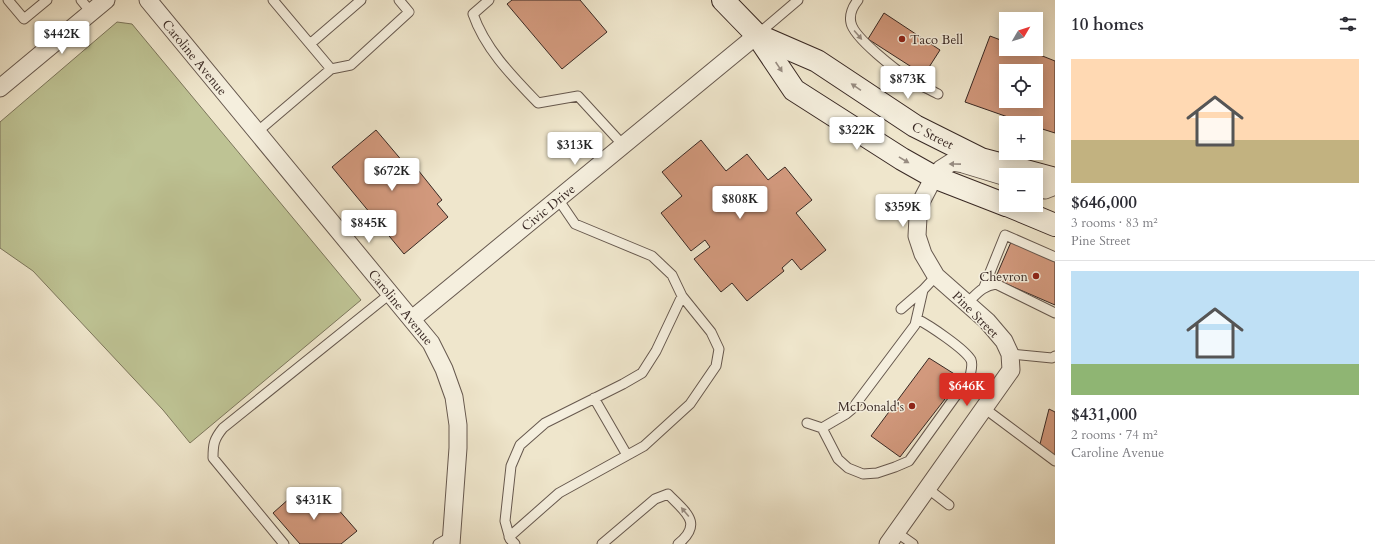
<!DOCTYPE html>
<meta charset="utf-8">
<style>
:root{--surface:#fff;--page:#f7f7f7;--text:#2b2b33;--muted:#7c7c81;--line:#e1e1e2;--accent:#d93025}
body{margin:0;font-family:Cardo,serif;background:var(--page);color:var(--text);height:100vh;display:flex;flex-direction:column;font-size:15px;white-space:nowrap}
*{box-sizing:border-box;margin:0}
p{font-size:13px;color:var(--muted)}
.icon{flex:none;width:22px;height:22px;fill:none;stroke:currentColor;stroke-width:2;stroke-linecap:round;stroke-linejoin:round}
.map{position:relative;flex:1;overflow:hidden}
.side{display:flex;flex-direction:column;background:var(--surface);width:320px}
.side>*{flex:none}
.needle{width:26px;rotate:51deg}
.buttons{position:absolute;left:999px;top:12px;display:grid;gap:8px}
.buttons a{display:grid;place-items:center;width:44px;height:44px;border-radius:0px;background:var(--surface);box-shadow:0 2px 10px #0003;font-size:20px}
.price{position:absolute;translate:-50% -34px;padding:0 9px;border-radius:4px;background:#fff;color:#222;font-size:13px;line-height:26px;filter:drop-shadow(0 1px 2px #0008)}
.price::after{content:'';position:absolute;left:50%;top:24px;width:12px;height:9px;margin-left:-6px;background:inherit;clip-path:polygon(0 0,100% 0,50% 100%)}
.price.selected{background:var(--accent);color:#fff}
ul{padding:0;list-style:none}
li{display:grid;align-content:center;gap:8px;height:212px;padding:0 16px}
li+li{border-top:1px solid var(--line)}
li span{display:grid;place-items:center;height:124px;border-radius:0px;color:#555}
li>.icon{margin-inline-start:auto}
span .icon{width:72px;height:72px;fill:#fffc;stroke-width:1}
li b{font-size:17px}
h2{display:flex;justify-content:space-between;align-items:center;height:48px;padding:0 16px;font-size:17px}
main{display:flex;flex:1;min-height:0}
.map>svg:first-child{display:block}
.green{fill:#bec394;stroke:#7c765c}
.building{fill:#d2997d;stroke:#392924;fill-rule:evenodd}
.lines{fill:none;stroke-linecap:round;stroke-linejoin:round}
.lane-casing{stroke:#66584e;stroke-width:11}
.street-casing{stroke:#66584e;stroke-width:19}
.secondary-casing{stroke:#392924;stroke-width:24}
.lane{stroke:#f5efde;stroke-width:9}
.street{stroke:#f5efde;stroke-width:17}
.secondary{stroke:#f5efde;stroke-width:22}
.oneway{fill:#978c81}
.poi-dot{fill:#8f2418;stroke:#f5efde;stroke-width:1.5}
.labels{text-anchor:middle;stroke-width:3;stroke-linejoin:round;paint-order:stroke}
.poi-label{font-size:13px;fill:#392924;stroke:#f5efde;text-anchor:end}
.street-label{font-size:13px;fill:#392924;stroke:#f5efde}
</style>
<main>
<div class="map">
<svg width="1055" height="544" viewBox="0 0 1055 544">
<rect width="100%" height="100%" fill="#efe6cc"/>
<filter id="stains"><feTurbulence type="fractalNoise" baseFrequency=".005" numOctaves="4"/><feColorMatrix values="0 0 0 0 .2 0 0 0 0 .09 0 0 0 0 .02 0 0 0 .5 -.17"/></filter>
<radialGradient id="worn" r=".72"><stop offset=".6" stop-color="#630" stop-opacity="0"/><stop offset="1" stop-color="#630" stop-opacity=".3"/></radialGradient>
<path class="green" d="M117 22 132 24 361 300 190 443 163 410 33 271 0 248V122Z"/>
<path class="building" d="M512 0H580L607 32 562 69 507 4Z
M884 13 940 50 924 75 868 39Z
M990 36 1006 42V49H1025L1055 61V133L1036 127V123H1025L965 102ZM1006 71H1036V101H1006Z
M376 130 409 169 414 165 442 200 437 204 448 217 404 254 332 167Z
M701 140 726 171 747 154 768 180 785 167 812 200 796 213 826 250 801 270 792 259 782 268 784 271 747 301 732 283 721 292 694 259 710 247 705 240 691 251 661 213 682 196 662 172Z
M1011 242 1055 261V305L995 279Z
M929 358 956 375 942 397 945 399 900 457 871 436Z
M1049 409 1055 412V456L1039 448Z
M299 490 310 503 323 492 357 531 341 544H300L273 513Z"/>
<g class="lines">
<g class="lane-casing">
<path id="lane" d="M8 0 24 19 47 0
M81 0 91 12
M489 0 473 14C485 49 513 77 538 103L578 96 623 145
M858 0C853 6 849 15 851 23 854 38 897 71 911 80 919 85 929 89 938 94
M758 34 798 0
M310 44 361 0
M331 69 351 65 409 12 399 0
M257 132 331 69 273 0
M984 287 1005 235 1055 257
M967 303C977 294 982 286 996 284L1055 313
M901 309 923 290 936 276
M1010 354 1052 358 1055 356
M594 398 627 455
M984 408 1055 461
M807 423 822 428 846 414 852 409 915 325 923 290
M822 428 838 459 848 468 863 474 877 473 895 467 909 461 970 376C971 371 973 365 971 360 965 349 929 325 917 319
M927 488 949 505
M896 532 913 544
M509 537 559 493 644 446 690 404 716 366 719 349 711 332 682 296
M284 544 213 458C213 444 214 439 223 428L391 293
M438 544 452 536
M515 544 510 539 505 521 511 466 520 445 545 423 623 384 642 373 656 351 682 296 672 275 652 256 575 224 558 199
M602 544 655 499 668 494C685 512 704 523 678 544"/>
</g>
<g class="street-casing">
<g id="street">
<path id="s1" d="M148 0 431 343 444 369 454 397 458 425V448L451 544"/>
<path d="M0 88 106 0"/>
<path d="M1036 187 1045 190 1055 186"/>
<path id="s2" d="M412 319 757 35"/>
<path d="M888 544 1011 370 1010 354 1004 341 987 321 936 276 923 254 917 236 918 217 922 200 934 177 941 169 952 162 963 164 1006 177"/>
</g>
</g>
<g class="secondary-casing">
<g id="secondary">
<path d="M723 0 757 35 794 90 902 159 934 177 1006 205"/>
<path id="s3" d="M757 35 817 61 915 126 981 159 1055 179"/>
<path d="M1007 205 1055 225"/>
</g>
</g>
<use href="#lane" class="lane"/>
<use href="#street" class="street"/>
<use href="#secondary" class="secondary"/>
</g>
<defs><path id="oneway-solid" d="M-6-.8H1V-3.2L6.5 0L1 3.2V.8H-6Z"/></defs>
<g class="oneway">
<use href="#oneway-solid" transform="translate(858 35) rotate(49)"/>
<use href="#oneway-solid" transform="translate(779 67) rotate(56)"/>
<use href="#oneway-solid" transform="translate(856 87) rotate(-146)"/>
<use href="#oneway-solid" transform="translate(904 160) rotate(31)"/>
<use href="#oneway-solid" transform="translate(955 164) rotate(-179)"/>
<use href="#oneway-solid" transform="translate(685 512) rotate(-130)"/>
</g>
<g class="poi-dot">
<circle cx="902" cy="39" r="4"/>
<circle cx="1036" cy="276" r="4"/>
<circle cx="912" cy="406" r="4"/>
</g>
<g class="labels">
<g class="poi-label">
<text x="910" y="44" text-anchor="start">Taco Bell</text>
<text x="1028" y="281">Chevron</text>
<text x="904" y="411">McDonald's</text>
</g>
<g class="street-label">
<text dy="5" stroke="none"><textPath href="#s1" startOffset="74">Caroline Avenue</textPath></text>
<text dy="5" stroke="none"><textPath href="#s3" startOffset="203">C Street</textPath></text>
<text dy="5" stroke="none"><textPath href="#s2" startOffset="176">Civic Drive</textPath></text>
<text dy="5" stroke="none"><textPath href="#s1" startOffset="398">Caroline Avenue</textPath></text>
<text transform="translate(976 314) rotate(45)" y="5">Pine Street</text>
</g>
</g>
<rect width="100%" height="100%" filter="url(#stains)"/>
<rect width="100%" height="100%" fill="url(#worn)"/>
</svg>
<div class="buttons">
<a><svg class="needle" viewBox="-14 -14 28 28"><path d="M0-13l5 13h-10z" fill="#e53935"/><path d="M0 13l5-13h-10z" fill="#7c7c81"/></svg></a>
<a><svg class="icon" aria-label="locate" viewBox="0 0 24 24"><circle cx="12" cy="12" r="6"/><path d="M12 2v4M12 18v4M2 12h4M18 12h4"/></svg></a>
<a>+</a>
<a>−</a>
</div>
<b class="price" style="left:62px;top:55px">$442K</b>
<b class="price" style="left:908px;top:100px">$873K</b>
<b class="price" style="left:857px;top:151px">$322K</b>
<b class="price" style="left:575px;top:166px">$313K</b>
<b class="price" style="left:392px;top:192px">$672K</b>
<b class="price" style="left:740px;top:220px">$808K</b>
<b class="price" style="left:903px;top:228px">$359K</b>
<b class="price" style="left:369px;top:244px">$845K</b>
<b class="price selected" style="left:967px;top:407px">$646K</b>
<b class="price" style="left:314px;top:521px">$431K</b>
</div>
<section class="side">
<h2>10 homes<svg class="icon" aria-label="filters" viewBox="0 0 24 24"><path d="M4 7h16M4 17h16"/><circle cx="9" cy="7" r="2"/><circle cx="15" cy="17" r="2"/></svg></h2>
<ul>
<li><span style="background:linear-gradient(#ffd9b3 65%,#c2b280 0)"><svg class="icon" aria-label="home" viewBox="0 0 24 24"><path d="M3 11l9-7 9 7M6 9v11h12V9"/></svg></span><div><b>$646,000</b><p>3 rooms · 83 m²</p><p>Pine Street</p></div></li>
<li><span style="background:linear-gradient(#bfe0f5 75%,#8fb573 0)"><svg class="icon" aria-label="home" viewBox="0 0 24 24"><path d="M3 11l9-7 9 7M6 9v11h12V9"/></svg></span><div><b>$431,000</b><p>2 rooms · 74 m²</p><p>Caroline Avenue</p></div></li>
</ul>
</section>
</main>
